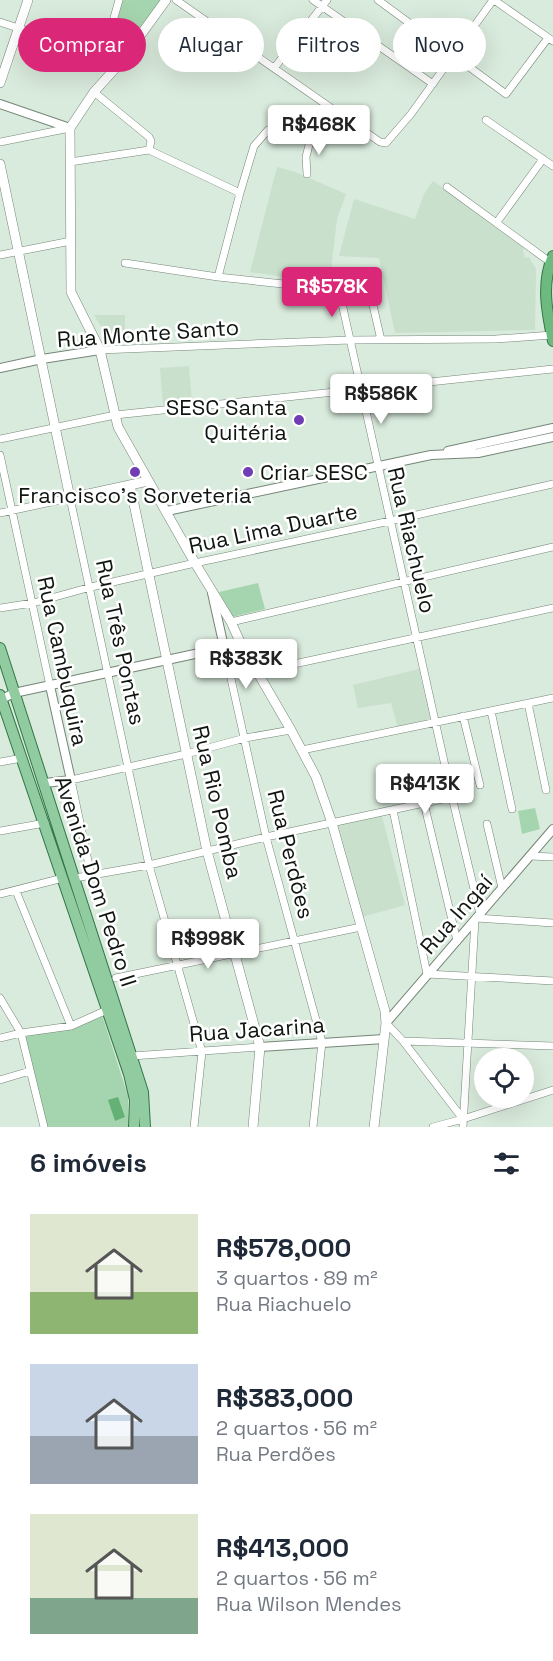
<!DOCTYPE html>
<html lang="pt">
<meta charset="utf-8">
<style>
:root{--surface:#fff;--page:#f2f2f3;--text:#1f2937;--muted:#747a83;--accent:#db2777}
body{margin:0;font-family:"Space Grotesk",sans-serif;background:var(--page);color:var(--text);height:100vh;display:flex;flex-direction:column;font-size:22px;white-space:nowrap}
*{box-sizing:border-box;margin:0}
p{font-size:20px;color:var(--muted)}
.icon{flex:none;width:33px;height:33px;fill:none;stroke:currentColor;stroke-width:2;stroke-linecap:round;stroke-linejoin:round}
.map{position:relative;height:1127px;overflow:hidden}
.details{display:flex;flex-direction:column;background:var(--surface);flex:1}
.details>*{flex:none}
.banner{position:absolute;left:18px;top:18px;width:518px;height:54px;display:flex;gap:12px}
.buttons{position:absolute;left:474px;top:1048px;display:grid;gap:12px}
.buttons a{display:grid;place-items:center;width:60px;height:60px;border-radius:50%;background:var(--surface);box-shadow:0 6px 24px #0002;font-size:30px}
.price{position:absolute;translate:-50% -51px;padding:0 14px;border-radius:6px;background:#fff;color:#222;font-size:20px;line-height:39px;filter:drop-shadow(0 2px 3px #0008)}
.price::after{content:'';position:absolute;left:50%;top:36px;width:18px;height:14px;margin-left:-9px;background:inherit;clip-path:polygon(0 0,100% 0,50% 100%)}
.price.on{background:var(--accent);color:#fff}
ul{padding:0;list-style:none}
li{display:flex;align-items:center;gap:18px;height:150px;padding:0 30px}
li span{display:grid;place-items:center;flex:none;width:168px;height:120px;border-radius:0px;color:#555}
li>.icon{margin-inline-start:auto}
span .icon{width:72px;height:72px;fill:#fffc;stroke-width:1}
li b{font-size:26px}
h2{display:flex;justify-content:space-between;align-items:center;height:72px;padding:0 30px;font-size:26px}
.tag{padding:0 21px;border-radius:27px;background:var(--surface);box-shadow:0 6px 24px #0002;font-size:21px;line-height:54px}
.tag.on{background:var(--accent);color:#fff}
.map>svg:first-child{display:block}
.built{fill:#c9e0cc}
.green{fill:#a5d5ae}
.water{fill:#64b175}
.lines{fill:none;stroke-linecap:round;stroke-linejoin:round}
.minor-casing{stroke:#768578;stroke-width:8}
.tertiary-casing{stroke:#768578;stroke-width:10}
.secondary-casing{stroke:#768578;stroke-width:10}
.primary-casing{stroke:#337545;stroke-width:12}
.trunk-casing{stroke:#337545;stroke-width:12}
.minor{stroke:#fff;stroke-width:7}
.tertiary{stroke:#fff;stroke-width:8}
.secondary{stroke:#fff;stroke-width:9}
.primary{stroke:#91cba0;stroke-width:10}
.trunk{stroke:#6cba80;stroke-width:10}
.poi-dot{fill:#713db4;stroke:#fff;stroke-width:2}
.labels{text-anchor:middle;stroke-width:5;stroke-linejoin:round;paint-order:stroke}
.street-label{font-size:22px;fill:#0f1510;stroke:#fff}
.poi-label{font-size:22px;fill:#0f1510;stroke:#fff;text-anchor:end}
</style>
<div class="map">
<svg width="553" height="1127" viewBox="0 0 553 1127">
<rect width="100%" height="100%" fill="#d9ebdc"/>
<path class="built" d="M277 167 295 172 346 194 337 219 332 261 331 284 250 272Z
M433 181 525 245 523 251 525 258 529 257 536 269 535 330 395 333 379 258 339 256 354 199 415 219 424 194Z
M94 315H125V340L108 338Z
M189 366 192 403 163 405 160 368Z
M419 669 431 722 398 728 391 703 358 708 353 685Z
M381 812 405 905 359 918 332 823Z"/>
<path class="green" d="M119 0H166L121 62 103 56Z
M258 583 265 609 232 617 219 592Z
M535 808 540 829 522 834 518 811Z
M102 1015 128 1096V1127H47L22 1033 74 1027Z"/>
<path class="water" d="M118 1097 125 1117 115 1121 108 1100Z"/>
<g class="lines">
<g class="minor-casing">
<path id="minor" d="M176 0 380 142 386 143 411 114 493 0
M313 0 433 84
M378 0 506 94 548 38
M494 0 553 41
M0 22 121 62
M103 56 119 0
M275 67 327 0
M94 92 149 137 151 141 149 150
M486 120 553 166
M0 142 70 128
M70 162 149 150 240 193
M447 187 550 262
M497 222 543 159
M0 255 71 241
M125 263 218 277 339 290 452 797 480 914
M218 277 240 193 254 146 268 130 296 131 311 137 306 157 307 174
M367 279 381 340
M100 350 350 340 496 339 552 335
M0 439 115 415 553 369
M0 455 50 686
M0 513 70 498 149 865 202 1052 194 1127
M0 608 33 603 91 587 195 563 390 521 553 484
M231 622 553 547
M224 647 266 837 322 1042 313 1127
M257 672 553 608
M528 703 546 790
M491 711 512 809
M463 716 480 785
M302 750 553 698
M0 762 22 758
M424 803 457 941
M393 810 427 974 553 981
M487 824 502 888
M0 831 45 823
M530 856 553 857
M91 875 71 780 186 754 245 738 291 730
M75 878 149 865 266 837 452 797
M16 891 71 1026
M0 894 63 878
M476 918 553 923
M116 978 361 927
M0 998 21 1033 44 1127
M386 1023 403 1041 463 1119
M0 1038 21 1033 71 1026 107 1010
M403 1041 553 1046
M132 1056 260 1047
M0 1080 30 1071
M433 1127 463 1119 553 1090
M463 1127 475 920"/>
</g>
<g class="tertiary-casing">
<path id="tertiary" d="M0 104 70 128
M0 368 42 359 100 350
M448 451 553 428
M167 511 431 455 478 453 553 437
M212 593 224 647
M0 700 14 693 241 644
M45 783 71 780 50 686
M386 1023 553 829
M260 1047 384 1039"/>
</g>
<g class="secondary-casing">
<path id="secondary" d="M166 0 121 62 94 92 70 128 71 292 100 350 118 427 195 563 231 622 241 644 291 730 316 777 332 823 385 1011 386 1023 374 1127
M0 83 28 0
M0 164 70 498 148 481
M130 485 207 851 260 1047 253 1127"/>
</g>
<g class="primary-casing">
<path id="primary" d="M0 648 143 1092 145 1127
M0 695 129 1074 135 1100 134 1127"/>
</g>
<g class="trunk-casing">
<path id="trunk" d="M553 256C541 283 547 313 553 341"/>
</g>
<use href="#minor" class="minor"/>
<use href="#tertiary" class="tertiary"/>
<use href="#secondary" class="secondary"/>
<use href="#primary" class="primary"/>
<use href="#trunk" class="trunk"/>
</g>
<g class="poi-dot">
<circle cx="299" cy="420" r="6"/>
<circle cx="135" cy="472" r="6"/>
<circle cx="248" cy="472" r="6"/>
</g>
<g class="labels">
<g class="street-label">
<text transform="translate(148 333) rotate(-4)" y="8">Rua Monte Santo</text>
<text transform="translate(273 528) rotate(-12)" y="8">Rua Lima Duarte</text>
<text transform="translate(412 540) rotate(77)" y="8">Rua Riachuelo</text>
<text transform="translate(121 642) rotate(78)" y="8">Rua Três Pontas</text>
<text transform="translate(63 661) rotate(78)" y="8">Rua Cambuquira</text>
<text transform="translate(218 802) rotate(77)" y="8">Rua Rio Pomba</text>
<text transform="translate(291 854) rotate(76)" y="8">Rua Perdões</text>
<text transform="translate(96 881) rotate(72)" y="8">Avenida Dom Pedro II</text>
<text transform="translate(456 914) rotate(-49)" y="8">Rua Ingaí</text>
<text transform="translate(257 1029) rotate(-4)" y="8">Rua Jacarina</text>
</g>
<g class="poi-label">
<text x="287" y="415">SESC Santa<tspan x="287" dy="25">Quitéria</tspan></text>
<text x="260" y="480" text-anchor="start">Criar SESC</text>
<text x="135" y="503" text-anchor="middle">Francisco’s Sorveteria</text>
</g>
</g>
</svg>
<div class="buttons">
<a><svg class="icon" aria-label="locate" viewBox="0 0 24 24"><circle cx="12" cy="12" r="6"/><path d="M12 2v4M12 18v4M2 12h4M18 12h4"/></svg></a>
</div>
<b class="price" style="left:319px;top:156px">R$468K</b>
<b class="price on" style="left:332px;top:318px">R$578K</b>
<b class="price" style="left:381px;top:425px">R$586K</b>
<b class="price" style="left:246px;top:690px">R$383K</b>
<b class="price" style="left:425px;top:815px">R$413K</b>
<b class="price" style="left:208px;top:970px">R$998K</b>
<div class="banner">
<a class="tag on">Comprar</a>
<a class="tag">Alugar</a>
<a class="tag">Filtros</a>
<a class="tag">Novo</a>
</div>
</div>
<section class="details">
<h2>6 imóveis<svg class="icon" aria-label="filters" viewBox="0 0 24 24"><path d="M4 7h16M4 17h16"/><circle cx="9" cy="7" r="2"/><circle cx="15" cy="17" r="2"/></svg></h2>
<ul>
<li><span style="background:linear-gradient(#dfe7d0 65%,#8fb573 0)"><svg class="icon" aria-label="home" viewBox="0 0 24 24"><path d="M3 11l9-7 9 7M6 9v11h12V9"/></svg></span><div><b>R$578,000</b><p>3 quartos · 89 m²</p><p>Rua Riachuelo</p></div></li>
<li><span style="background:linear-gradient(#c9d6e8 60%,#9aa5b1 0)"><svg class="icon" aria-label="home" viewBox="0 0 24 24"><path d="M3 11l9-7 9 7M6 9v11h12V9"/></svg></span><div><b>R$383,000</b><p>2 quartos · 56 m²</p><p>Rua Perdões</p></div></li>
<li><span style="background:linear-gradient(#dfe7d0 70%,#7fa58c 0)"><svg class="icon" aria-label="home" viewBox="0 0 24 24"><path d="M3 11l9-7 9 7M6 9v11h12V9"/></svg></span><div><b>R$413,000</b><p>2 quartos · 56 m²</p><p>Rua Wilson Mendes</p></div></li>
</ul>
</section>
